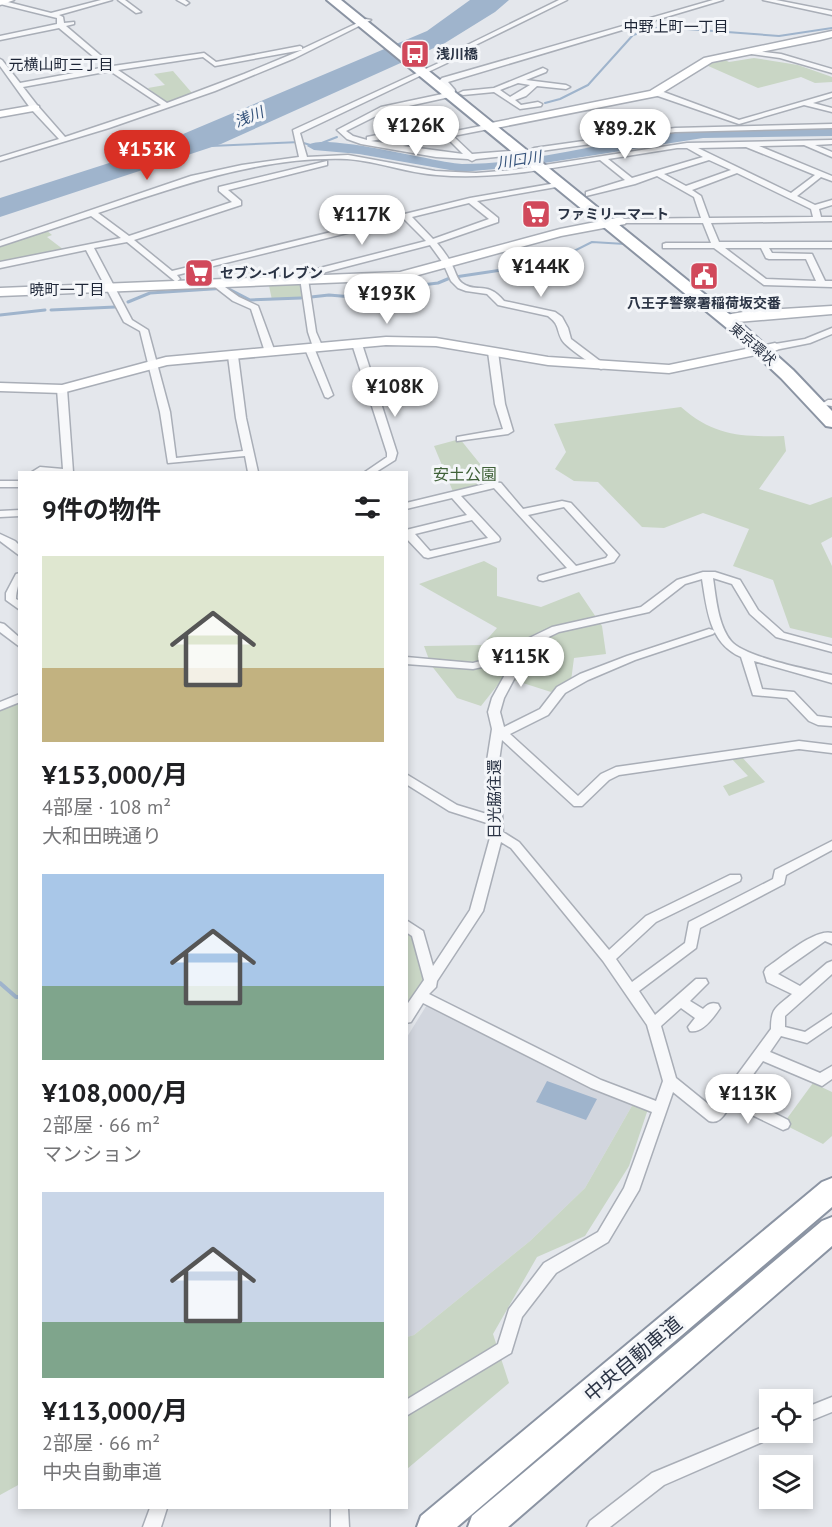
<!DOCTYPE html>
<html lang="ja">
<meta charset="utf-8">
<style>
:root{--surface:#fff;--page:#f6f6f6;--text:#202124;--muted:#757577;--accent:#d93025}
body{margin:0;font-family:"PT Sans","Noto Sans JP",sans-serif;background:var(--page);color:var(--text);height:100vh;display:flex;flex-direction:column;font-size:22px;white-space:nowrap}
*{box-sizing:border-box;margin:0}
p{font-size:20px;color:var(--muted)}
.icon{flex:none;width:33px;height:33px;fill:none;stroke:currentColor;stroke-width:2;stroke-linecap:round;stroke-linejoin:round}
.map{position:relative;flex:1;overflow:hidden}
.sheet{position:absolute;left:18px;top:471px;width:390px;height:1038px;display:flex;flex-direction:column;background:var(--surface);border-radius:0px;box-shadow:0 3px 9px #0003}
.sheet>*{flex:none}
.buttons{position:absolute;left:759px;top:1389px;display:grid;gap:12px}
.buttons a{display:grid;place-items:center;width:54px;height:54px;border-radius:0px;background:var(--surface);box-shadow:0 3px 9px #0003;font-size:30px}
.price{position:absolute;translate:-50% -51px;padding:0 14px;border-radius:21px;background:#fff;color:#222;font-size:20px;line-height:39px;filter:drop-shadow(0 2px 3px #0008)}
.price::after{content:'';position:absolute;left:50%;top:36px;width:18px;height:14px;margin-left:-9px;background:inherit;clip-path:polygon(0 0,100% 0,50% 100%)}
.price.current{background:var(--accent);color:#fff}
ul{padding:0;list-style:none}
li{display:grid;align-content:center;gap:12px;height:318px;padding:0 24px}
li span{display:grid;place-items:center;height:186px;border-radius:0px;color:#555}
li>.icon{margin-inline-start:auto}
span .icon{width:108px;height:108px;fill:#fffc;stroke-width:1}
li b{font-size:26px}
h2{display:flex;justify-content:space-between;align-items:center;height:72px;padding:0 24px;font-size:26px}
.map>svg:first-child{display:block}
.built{fill:#d2d6de}
.green{fill:#c9d6c5}
.water{fill:#9fb4cc}
.lines{fill:none;stroke-linecap:round;stroke-linejoin:round}
.stream-far2{stroke:#9fb4cc;stroke-width:2}
.stream-far1{stroke:#9fb4cc;stroke-width:3}
.stream{stroke:#9fb4cc;stroke-width:4}
.river{fill:#9fb4cc;fill-rule:evenodd}
.street-casing{stroke:#a9aeb7;stroke-width:3}
.secondary-casing{stroke:#a9aeb7;stroke-width:3}
.highway-casing{stroke:#8b94a3;stroke-width:4}
.street{fill:#f7f8fa;fill-rule:evenodd}
.secondary{fill:#fff;fill-rule:evenodd}
.highway{fill:#fff;fill-rule:evenodd}
.labels{text-anchor:middle;stroke-width:6;stroke-linejoin:round;paint-order:stroke}
.far-poi-label{font-size:14px;font-weight:bold;fill:#2b3445;stroke:#f4f6f9;text-anchor:start}
.far-street-label{font-size:14px;fill:#2b3445;stroke:#f4f6f9}
.far-neighbourhood-label{font-size:15px;fill:#1d2536;stroke:#f4f6f9}
.far-water-label{font-size:15px;font-style:italic;fill:#34527a;stroke:#f4f6f9}
.park-label{font-size:16px;fill:#3f6138;stroke:#f4f6f9}
.street-label{font-size:16px;fill:#2b3445;stroke:#f4f6f9}
.near-street-label{font-size:20px;fill:#2b3445;stroke:#f4f6f9}
</style>
<div class="map">
<svg width="832" height="1527" viewBox="0 0 832 1527">
<rect width="100%" height="100%" fill="#e4e7ec"/>
<path class="built" d="M428 1003 491 1033 573 1079 633 1104 585 1188 530 1241 414 1335 407 1337V1037Z"/>
<path class="green" d="M754 58 798 65 832 77V82L815 83 801 77 758 88 706 65 723 59 729 62Z
M173 71 192 93 165 103 148 88 165 85 154 74Z
M46 230 52 235 47 237 64 250 0 264V245Z
M304 278 306 298 272 300 268 281Z
M681 407C714 436 741 437 784 436L786 451 759 489 810 505 832 497V537L821 543 832 566V638L790 628 773 580 733 566 749 529 703 513 664 528 642 527 598 482 574 481 555 469 566 452 554 424Z
M460 439 497 485 454 494 434 446Z
M484 561 497 568V596L541 607 579 592 602 626 606 654 574 658 571 681 551 692 504 677 481 706 457 698 431 665 424 646 482 645 497 628 419 584Z
M19 698 20 1484 0 1495V706Z
M739 754 765 782 729 796 723 786 748 776 729 756Z
M407 924 418 934 427 978 407 1009Z
M813 1083 832 1092V1136L823 1144 783 1124Z
M633 1104 648 1109 629 1166 585 1236 537 1257 493 1334 509 1383 407 1469V1337L414 1335 530 1241 585 1188Z"/>
<path class="water" d="M470 0H509L495 12 445 43 221 144 0 217V198L131 156 427 31Z
M547 1081 597 1099 586 1120 536 1102Z"/>
<g class="lines">
<path class="stream-far2" d="M545 103 560 99 588 85 633 35 660 27 779 36 832 28
M211 146 300 142 314 146 337 137
M562 257 592 242 625 244"/>
<path class="stream-far1" d="M455 277 549 263 564 255
M311 297 329 295 364 298 406 287 438 283 450 278
M128 302 150 293 227 288 250 300 301 298
M51 310 115 307
M0 315 45 310"/>
<path class="stream" d="M0 983 16 997H20"/>
<path class="river" d="M832 128V136L703 138 519 167 461 172 359 154 314 150 307 146C320 131 437 163 462 164 530 164 598 143 664 134 719 126 776 129 832 128Z"/>
<g class="street-casing">
<path id="street" d="M0 0 51 13 101 0H112L59 15 63 17 64 23 74 22V24L66 26 113 66 204 53 216 62 300 46 302 47V49L366 19 371 20 295 58 215 91 109 128 0 161V157L59 139 31 109 0 66V59L2 60 20 83 106 67 59 28 0 40V36L57 24V18L0 4ZM302 50 244 74 167 103 118 70 203 57 215 66ZM110 71 161 105 65 137 37 105 23 87Z
M118 0H125L141 12 136 13Z
M177 0H185L189 3 186 5Z
M559 0H567L453 56 447 63 300 133 307 157 348 155 435 171 476 173 512 170 687 143 832 140V144L815 145 832 152V157L804 145 759 146 832 176V181L821 177 797 196 815 205 832 200V205L819 209 821 217H832V221L711 223 719 242H832V248H769L772 253 812 254 825 281H832V287L764 285 714 248H663V244L666 243H711L703 223H621L617 221 621 219 701 218 694 197 657 176 635 184 586 196V192L625 180 600 160C546 169 492 180 437 175 407 173 377 161 347 159 261 156 179 186 98 213L129 236 232 202 219 191V187L327 161V165L228 190 241 201V205L134 240 172 271 470 198 562 182 566 184 562 186 477 201 498 218V222L437 243C443 250 449 258 453 267 456 273 457 279 462 283 477 294 487 280 504 301L555 312 562 317 568 328 571 339 604 364V368L601 369C594 366 566 347 562 340 556 329 560 325 548 316L498 305 487 294 466 291 458 288 451 281 443 263 430 245 326 272 308 279 316 332 323 348 321 350H315L333 395 328 398 325 397 305 349 307 347H313L308 332 300 278 320 268 426 241 404 219 177 275 180 279 176 282 127 242 94 248 132 320 148 330 170 412 176 458 243 451 236 418 228 356 233 353 238 356 246 418 258 472H248L245 456 168 463 160 412 140 331 124 322 86 250 0 268V262L121 238 91 216 0 246V241L191 176 242 165 299 157 293 130 443 61 449 54ZM746 147 815 175 791 193 698 148ZM677 148H687L703 157 632 178 608 159ZM709 160 731 170 686 186 664 174ZM737 173 811 209 813 217 709 218 701 196 692 190ZM469 203 489 219 433 239 412 217ZM725 248H761L766 258 769 259H806L816 281 766 279Z
M713 0H723L448 82 455 90 454 96 386 111 346 131 353 136 367 140V137L442 122 456 131 491 124 495 126 494 128 453 136 472 154 523 150H526V154L476 159 472 161 468 159 436 157 361 144 347 139 337 130 381 107 447 93 438 82 442 78ZM441 127 448 132 391 144 371 141ZM446 137 463 154 403 146Z
M763 0H776L832 11V15Z
M746 50 781 54 832 69V73L780 58 744 53V51Z
M543 68 547 70 546 72 526 80 566 85 570 87 566 89 537 86 526 96 515 100 521 105 538 102 542 104 541 106 520 109 494 92 463 95 459 93 463 91 494 88ZM518 83 530 85 510 97 500 90Z
M655 91H661L739 120 832 93V97L813 103 832 108V112L804 105 739 124 655 95Z
M832 124V128L675 132 534 152 530 150 534 148 675 128Z
M218 282 239 297 258 306 275 352 273 354 270 355 265 352 251 309 233 301 215 287 214 285Z
M832 328V334L810 343 775 350 770 347 775 344 805 339Z
M357 341 362 344 397 453 395 460 376 472H365L387 457V453L352 344Z
M493 349 498 352 505 404 513 431 508 434 457 441V437L503 429 495 404 488 352Z
M62 386 67 389 73 472H32L40 467 63 469 57 389Z
M828 400H832V406L825 405 823 403Z
M0 481H20V487H0Z
M493 482 501 483 523 509 562 501 571 503 619 555 614 562 543 581 539 580 538 578 539 576 567 568 494 488 461 496 499 537 500 539 499 541 428 558 424 557 406 538V530L467 515 452 498 406 509V503ZM564 507 608 555 606 558 576 566 528 515ZM472 520 488 538 430 551 415 534Z
M20 510V516L0 517V511Z
M0 534 15 541 20 546V556L0 541Z
M703 572H715L740 580 758 610 784 633 832 646V652L776 637 750 614 732 584 713 578C716 598 718 625 731 641 744 657 810 670 832 675V683L754 661 762 689 794 692 817 716 832 718V726L818 725 809 721 787 698 753 695 741 657C709 643 707 609 702 579L685 584 649 612 559 632 532 645 504 698 500 712 504 727 540 709 557 687 580 674 627 656 709 629 713 630 715 632 713 634 635 660 588 680 565 693 548 715 510 734 578 796 601 774 616 767 799 741 832 745V753L799 749 619 775 609 780 582 806H574L502 740 499 761 503 832 519 842 609 950 646 916 730 875H740L741 878 740 881 656 922 616 959 632 982 685 943 689 922 773 879 775 870 832 841V850L786 875 784 884 700 928 696 948 639 991 655 1015 696 979H706L708 983 690 1001 703 1009C708 1004 711 1002 718 1004L720 1008C714 1017 702 1034 690 1031L688 1027 695 1018 681 1008 661 1026 676 1078 713 1108 771 1029C771 1007 776 1008 792 994L767 982 764 972 766 968C780 959 815 928 832 933V944L825 941 778 974 800 986 827 963 832 961V974L785 1016V1027L805 1032 832 1014V1026L807 1043 781 1036 770 1052 820 1073 832 1066V1079L822 1086 763 1061 738 1095 788 1120 790 1124 788 1128 783 1130 731 1105C725 1113 720 1125 709 1121L673 1092 639 1190 608 1242 556 1273 522 1317 511 1353 406 1416V1400L498 1344 509 1309 544 1263 598 1232 624 1188 652 1112 591 1088 423 1003 411 1022 406 1023V1006L424 980 412 936 406 932V920L423 931 433 966 470 910 491 834 490 824 449 811 406 784V774L457 805 490 815 487 761 492 729 488 712 492 698 517 653 491 665 473 669 406 664V657L473 663 484 660 552 627 641 607 677 580ZM501 842 511 848 603 961 647 1025 663 1081 656 1101 601 1080 429 994 436 987 437 981 483 911Z
M20 573C20 582 16 590 16 599L20 601V610L6 600V593L16 574Z
M0 623 4 624 20 638V647L0 632Z
M20 694V702L0 710V702Z
M832 1397V1412L802 1424V1409Z
M770 1424V1432H778L776 1436 664 1485 610 1527H587L590 1521 652 1473Z
M150 1508H167L161 1527H143Z
M331 1508H348L349 1527H331Z"/>
</g>
<g class="secondary-casing">
<path id="secondary" d="M0 0H14L0 5Z
M832 31V37L820 40 712 62 657 96 491 129 485 126 491 123 650 91 704 58Z
M35 105 39 106V110L0 117V111Z
M621 217 627 221 625 224 561 236 400 280 0 296V288L400 272 560 229Z
M832 306V314L725 323 718 319 720 316 749 311Z
M386 337 436 338 548 357 669 365 775 343 782 347 775 351 669 373 548 365 436 346 386 345 167 365 62 393 0 391V383L62 385 166 357Z"/>
</g>
<g class="highway-casing">
<path id="highway" d="M327 0H341L744 326 793 370 832 411V427L826 426 781 378 733 333Z
M832 1178V1207L457 1527H417L421 1516 822 1182Z
M832 1217V1246L508 1527H468L472 1516 822 1221Z"/>
</g>
<use href="#street" class="street"/>
<use href="#secondary" class="secondary"/>
<use href="#highway" class="highway"/>
</g>
<defs>
<g id="bus-square" transform="scale(1.5)"><rect x="-9" y="-9" width="18" height="18" rx="4" fill="#d1495b" stroke="#f4f6f9"/><path d="M-5-6H5V4H4V6H2V4H-2V6H-4V4H-5ZM-3.5-4V0h7V-4ZM-3.5 1.2v1.5H-2V1.2ZM2 1.2v1.5H3.5V1.2Z" fill="#fff"/></g>
<g id="supermarket-square" transform="scale(1.5)"><rect x="-9" y="-9" width="18" height="18" rx="4" fill="#d1495b" stroke="#f4f6f9"/><path d="M-6-5.5h2.5l.6 2H6L4.5 2H-2.5L-4.4-4H-6ZM-1.5 3.2a1.3 1.3 0 1 0 .1 0ZM3 3.2a1.3 1.3 0 1 0 .1 0Z" fill="#fff"/></g>
<g id="civic-square" transform="scale(1.5)"><rect x="-9" y="-9" width="18" height="18" rx="4" fill="#d1495b" stroke="#f4f6f9"/><path d="M-.6-6.5H3V-4.5H.6V-3L4-1V1h2V6H-6V1h2V-1L-.6-3ZM-1.2 2.5V6h2.4V2.5Z" fill="#fff"/></g>
</defs>
<g fill-rule="evenodd">
<use href="#bus-square" x="415" y="54"/>
<use href="#supermarket-square" x="536" y="214"/>
<use href="#supermarket-square" x="199" y="273"/>
<use href="#civic-square" x="704" y="276"/>
</g>
<g class="labels">
<g class="far-poi-label">
<text x="436" y="59">浅川橋</text>
<text x="557" y="219">ファミリーマート</text>
<text x="220" y="278">セブン-イレブン</text>
<text x="704" y="308" text-anchor="middle">八王子警察署稲荷坂交番</text>
</g>
<g class="far-street-label">
<text transform="translate(753 344) rotate(41)" y="5">東京環状</text>
</g>
<g class="far-neighbourhood-label">
<text x="676" y="32">中野上町一丁目</text>
<text x="61" y="70">元横山町三丁目</text>
<text x="67" y="295">暁町一丁目</text>
</g>
<g class="far-water-label">
<text transform="translate(249 117) rotate(-22)" y="5">浅川</text>
<text transform="translate(519 160) rotate(-9)" y="5">川口川</text>
</g>
<g class="park-label">
<text x="465" y="480">安土公園</text>
</g>
<g class="street-label">
<text transform="translate(494 799) rotate(-90)" y="6">日光脇往還</text>
</g>
<g class="near-street-label">
<text transform="translate(633 1359) rotate(-40)" y="7">中央自動車道</text>
</g>
</g>
</svg>
<div class="buttons">
<a><svg class="icon" aria-label="locate" viewBox="0 0 24 24"><circle cx="12" cy="12" r="6"/><path d="M12 2v4M12 18v4M2 12h4M18 12h4"/></svg></a>
<a><svg class="icon" aria-label="layers" viewBox="0 0 24 24"><path d="M12 4l9 5-9 5-9-5zM3 14l9 5 9-5"/></svg></a>
</div>
<b class="price" style="left:416px;top:157px">¥126K</b>
<b class="price" style="left:625px;top:160px">¥89.2K</b>
<b class="price current" style="left:147px;top:181px">¥153K</b>
<b class="price" style="left:362px;top:246px">¥117K</b>
<b class="price" style="left:541px;top:298px">¥144K</b>
<b class="price" style="left:387px;top:325px">¥193K</b>
<b class="price" style="left:395px;top:418px">¥108K</b>
<b class="price" style="left:521px;top:688px">¥115K</b>
<b class="price" style="left:748px;top:1125px">¥113K</b>
<section class="sheet">
<h2>9件の物件<svg class="icon" aria-label="filters" viewBox="0 0 24 24"><path d="M4 7h16M4 17h16"/><circle cx="9" cy="7" r="2"/><circle cx="15" cy="17" r="2"/></svg></h2>
<ul>
<li><span style="background:linear-gradient(#dfe7d0 60%,#c2b280 0)"><svg class="icon" aria-label="home" viewBox="0 0 24 24"><path d="M3 11l9-7 9 7M6 9v11h12V9"/></svg></span><div><b>¥153,000/月</b><p>4部屋 · 108 m²</p><p>大和田暁通り</p></div></li>
<li><span style="background:linear-gradient(#a9c7e8 60%,#7fa58c 0)"><svg class="icon" aria-label="home" viewBox="0 0 24 24"><path d="M3 11l9-7 9 7M6 9v11h12V9"/></svg></span><div><b>¥108,000/月</b><p>2部屋 · 66 m²</p><p>マンション</p></div></li>
<li><span style="background:linear-gradient(#c9d6e8 70%,#7fa58c 0)"><svg class="icon" aria-label="home" viewBox="0 0 24 24"><path d="M3 11l9-7 9 7M6 9v11h12V9"/></svg></span><div><b>¥113,000/月</b><p>2部屋 · 66 m²</p><p>中央自動車道</p></div></li>
</ul>
</section>
</div>
